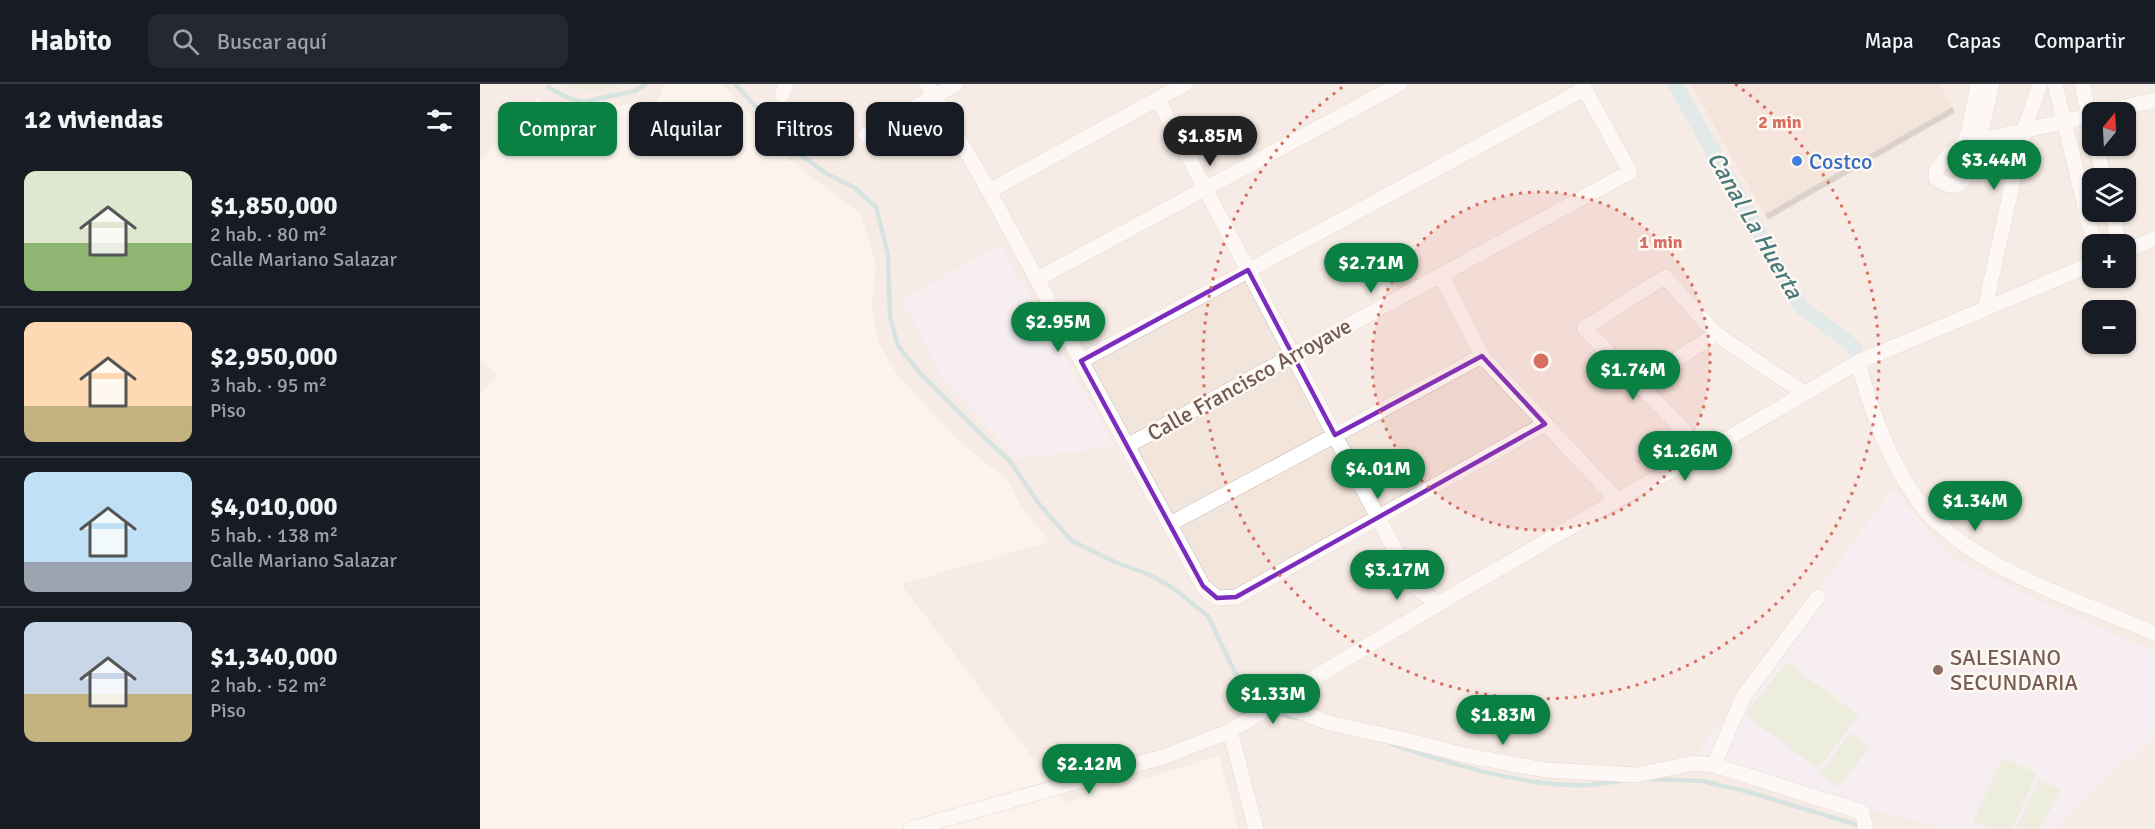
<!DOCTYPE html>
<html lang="es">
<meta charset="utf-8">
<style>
:root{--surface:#171b24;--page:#242831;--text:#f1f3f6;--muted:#9ea1a6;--line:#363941;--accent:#0b8043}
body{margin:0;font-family:Signika,sans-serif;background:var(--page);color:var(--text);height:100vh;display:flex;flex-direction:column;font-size:22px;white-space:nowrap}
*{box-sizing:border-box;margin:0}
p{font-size:20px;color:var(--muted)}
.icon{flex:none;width:33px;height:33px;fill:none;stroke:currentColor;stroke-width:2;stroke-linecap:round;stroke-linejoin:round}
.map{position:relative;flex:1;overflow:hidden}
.drawer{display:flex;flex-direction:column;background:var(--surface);width:480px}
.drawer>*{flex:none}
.guide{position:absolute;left:18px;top:18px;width:570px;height:54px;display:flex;gap:12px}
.needle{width:39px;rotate:18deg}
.tools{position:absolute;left:1602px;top:18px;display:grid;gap:12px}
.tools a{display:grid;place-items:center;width:54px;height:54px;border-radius:12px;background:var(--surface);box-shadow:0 2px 4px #0004;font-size:30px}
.price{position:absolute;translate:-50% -51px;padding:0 14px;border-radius:21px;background:var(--accent);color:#fff;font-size:20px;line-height:39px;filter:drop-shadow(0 2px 3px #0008)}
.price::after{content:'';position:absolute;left:50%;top:36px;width:18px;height:14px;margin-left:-9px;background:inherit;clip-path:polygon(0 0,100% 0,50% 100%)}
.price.current{background:#222;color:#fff}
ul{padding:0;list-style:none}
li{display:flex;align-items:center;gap:18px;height:150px;padding:0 24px}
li+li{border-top:2px solid var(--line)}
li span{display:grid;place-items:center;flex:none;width:168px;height:120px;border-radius:12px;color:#555}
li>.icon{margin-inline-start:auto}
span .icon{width:72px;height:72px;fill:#fffc;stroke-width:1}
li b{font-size:26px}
h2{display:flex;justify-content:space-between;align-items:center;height:72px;padding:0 24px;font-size:26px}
.tag{padding:0 21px;border-radius:12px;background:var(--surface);box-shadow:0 2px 4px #0004;font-size:21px;line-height:54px}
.tag.current{background:var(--accent);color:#fff}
header{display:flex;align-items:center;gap:36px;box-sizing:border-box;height:84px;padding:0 30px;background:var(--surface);border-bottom:2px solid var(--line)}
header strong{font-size:28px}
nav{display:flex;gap:33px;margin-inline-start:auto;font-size:21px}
.search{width:420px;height:54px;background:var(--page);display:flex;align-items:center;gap:15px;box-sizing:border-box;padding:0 21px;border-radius:12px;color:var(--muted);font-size:22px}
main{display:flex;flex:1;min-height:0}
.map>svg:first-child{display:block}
.residential{fill:#f2e5db;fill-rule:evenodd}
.education{fill:#f0e8f7}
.green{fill:#d9e7cb}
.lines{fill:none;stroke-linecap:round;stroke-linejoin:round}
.stream{stroke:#a9d0d3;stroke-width:4.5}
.canal{stroke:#c2e1e3;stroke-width:15}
.building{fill:#edd2c6;filter:url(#shadow)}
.minor-casing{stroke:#ccbbb2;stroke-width:16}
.minor{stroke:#fff;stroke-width:15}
.marked{fill:none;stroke:#7b2cbf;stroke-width:4.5;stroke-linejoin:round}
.ring{fill:none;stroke:#d66f5f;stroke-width:3;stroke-dasharray:3 6}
.shop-dot{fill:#3f7fe0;stroke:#fdf8f2;stroke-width:2}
.education-dot{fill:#8d6e63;stroke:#fdf8f2;stroke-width:2}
.labels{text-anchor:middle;stroke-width:5;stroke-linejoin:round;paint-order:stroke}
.shop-label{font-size:22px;fill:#366cbe;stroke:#fdf8f2;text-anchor:start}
.street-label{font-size:22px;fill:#735a51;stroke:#fdf8f2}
.education-label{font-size:22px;fill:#785e54;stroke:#fdf8f2;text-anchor:start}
.water-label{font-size:24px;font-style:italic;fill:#49797d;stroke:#fdf8f2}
.centre{fill:#d66f5f;stroke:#fdf8f2;stroke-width:3}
.ring-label{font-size:18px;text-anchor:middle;font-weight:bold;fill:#d66f5f;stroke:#fdf8f2;stroke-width:5;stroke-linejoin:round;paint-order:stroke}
</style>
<header>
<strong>Habito</strong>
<div class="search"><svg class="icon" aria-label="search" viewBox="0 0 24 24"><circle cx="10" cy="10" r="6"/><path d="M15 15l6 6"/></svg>Buscar aquí</div>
<nav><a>Mapa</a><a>Capas</a><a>Compartir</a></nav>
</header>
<main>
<section class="drawer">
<h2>12 viviendas<svg class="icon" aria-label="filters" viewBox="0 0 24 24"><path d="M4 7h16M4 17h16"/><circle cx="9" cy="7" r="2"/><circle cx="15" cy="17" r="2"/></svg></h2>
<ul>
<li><span style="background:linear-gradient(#dfe7d0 60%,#8fb573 0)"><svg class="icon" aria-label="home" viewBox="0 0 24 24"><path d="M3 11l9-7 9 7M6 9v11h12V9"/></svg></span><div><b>$1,850,000</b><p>2 hab. · 80 m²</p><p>Calle Mariano Salazar</p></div></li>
<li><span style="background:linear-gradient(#ffd9b3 70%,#c2b280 0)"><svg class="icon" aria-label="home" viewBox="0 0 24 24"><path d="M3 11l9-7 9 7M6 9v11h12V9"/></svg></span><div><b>$2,950,000</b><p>3 hab. · 95 m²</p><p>Piso</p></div></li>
<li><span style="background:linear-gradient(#bfe0f5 75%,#9aa5b1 0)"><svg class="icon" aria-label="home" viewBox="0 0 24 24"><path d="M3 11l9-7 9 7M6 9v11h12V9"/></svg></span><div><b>$4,010,000</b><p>5 hab. · 138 m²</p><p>Calle Mariano Salazar</p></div></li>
<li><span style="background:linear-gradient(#c9d6e8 60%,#c2b280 0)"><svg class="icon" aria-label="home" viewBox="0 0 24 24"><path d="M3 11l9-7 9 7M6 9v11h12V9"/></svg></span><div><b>$1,340,000</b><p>2 hab. · 52 m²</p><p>Piso</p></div></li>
</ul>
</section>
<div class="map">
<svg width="1675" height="745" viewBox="0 0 1675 745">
<defs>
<filter id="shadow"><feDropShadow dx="3" dy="5.5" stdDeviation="0" flood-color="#0004"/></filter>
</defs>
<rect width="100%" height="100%" fill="#fbf3ec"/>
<path class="residential" d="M0 0H184L177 19 169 29 150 20 130 21 116 36 94 45 81 38 57 14 0 77Z
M242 0H1675V745H758L739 672 586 718 421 500 570 458 541 423 526 393 503 377 476 354 416 289 398 258 392 222 396 180 381 130 287 59 278 39ZM1612 28H1646V62H1612ZM1612 94H1646V128H1612ZM1612 160H1646V194H1612ZM1612 226H1646V260H1612Z
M0 275 17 291 0 310Z"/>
<path class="education" d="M520 161 635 362 537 375 462 294 422 216Z
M1412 406 1473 474 1538 507 1675 568V649L1575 745H1467L1370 719 1216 671Z"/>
<path class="green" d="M79 0H142C120 10 101 8 79 0Z
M1307 579 1379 631 1338 685 1264 630Z
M1370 649 1389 664 1358 704 1339 690Z
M1523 674 1557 689 1532 745H1510L1493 738Z
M1559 696 1581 706 1560 745H1536Z"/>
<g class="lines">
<path class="stream" d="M255 0 276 23 290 44 308 62 347 90 375 104 396 123 408 170 410 233 418 262 439 288 509 358 529 376 560 421 592 457 637 479 668 490 693 504 728 532 755 589 785 614
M68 3 86 13 102 18 155 7 166 0
M795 629 817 634
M912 660C971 680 1047 704 1109 701 1120 700 1131 698 1141 697
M1168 695 1222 697 1269 708 1381 742"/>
<path class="canal" d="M1195 0 1321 223 1366 256 1375 265"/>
</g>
<path class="building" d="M1212 0H1459L1472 23 1285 130Z"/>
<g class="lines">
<g class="minor-casing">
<path id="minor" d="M447 0 509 107 723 502 737 514 756 513 1065 340
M1498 0 1489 47 1483 61 1469 70 1456 87V94C1464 100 1473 105 1481 98 1494 87 1507 19 1512 0
M1575 0 1614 160
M1602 0 1612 45
M302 11 306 0
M678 15 934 502 958 520
M1623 28 1675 16
M386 51 476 0
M1507 55 1612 31
M1616 62 1624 94
M509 107 705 0
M1632 128 1639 160
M1646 167 1675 154
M961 191 1002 272 1137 416
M557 195 920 0
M1505 224 1544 47 1560 0
M601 277 1104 5
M1378 278C1393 332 1410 382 1446 427 1451 434 1460 440 1466 446 1523 495 1607 519 1675 550
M1159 299 1236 250
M647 362 1150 88 1102 0
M1225 368 1104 244 1185 193 1236 250 1324 309
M690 440 1002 272
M805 614 813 625 849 639 922 655 984 671 1065 686 1157 691 1214 679 1234 681 1382 728 1386 745
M750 647 776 745
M1234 681 1263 613 1338 513
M431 745 686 672 750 647 805 614 827 598 958 520 1137 416 1225 368 1378 278 1612 180"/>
</g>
<use href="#minor" class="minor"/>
</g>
<path d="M0 0H1675V745H0ZM768 186 855 351 1002 272 1065 340 756 513 737 514 723 502 601 277Z" fill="#fbf3ec" fill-opacity=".55" fill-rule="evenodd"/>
<path class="marked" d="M768 186 855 351 1002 272 1065 340 756 513 737 514 723 502 601 277Z"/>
<circle cx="1061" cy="277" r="169" fill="#d66f5f" fill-opacity=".12"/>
<g class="ring">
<circle cx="1061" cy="277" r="169"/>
<path d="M1255 0A338 338 0 1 1 867 0"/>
</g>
<circle class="shop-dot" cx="1317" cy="77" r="6"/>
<circle class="education-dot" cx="1458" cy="586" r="6"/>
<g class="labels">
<g class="shop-label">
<text x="1329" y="85">Costco</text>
</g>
<g class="street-label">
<text transform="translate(769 295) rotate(-29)" y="8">Calle Francisco Arroyave</text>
</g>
<g class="education-label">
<text x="1470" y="581">SALESIANO<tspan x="1470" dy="25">SECUNDARIA</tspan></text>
</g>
<g class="water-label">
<text transform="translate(1275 141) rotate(60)" y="8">Canal La Huerta</text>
</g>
</g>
<circle cx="1061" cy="277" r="9" class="centre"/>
<g class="ring-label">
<text x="1300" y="44">2 min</text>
<text x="1181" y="164">1 min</text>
</g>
</svg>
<div class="tools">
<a><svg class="needle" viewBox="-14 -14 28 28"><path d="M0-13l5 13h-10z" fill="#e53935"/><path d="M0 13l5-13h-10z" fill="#9ea1a6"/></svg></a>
<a><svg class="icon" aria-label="layers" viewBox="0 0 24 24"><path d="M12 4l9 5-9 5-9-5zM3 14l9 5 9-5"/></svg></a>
<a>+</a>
<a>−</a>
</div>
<b class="price current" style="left:730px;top:83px">$1.85M</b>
<b class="price" style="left:1514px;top:107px">$3.44M</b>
<b class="price" style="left:891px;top:210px">$2.71M</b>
<b class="price" style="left:578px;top:269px">$2.95M</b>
<b class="price" style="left:1153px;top:317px">$1.74M</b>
<b class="price" style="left:1205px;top:398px">$1.26M</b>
<b class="price" style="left:898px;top:416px">$4.01M</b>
<b class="price" style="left:1495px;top:448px">$1.34M</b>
<b class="price" style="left:917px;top:517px">$3.17M</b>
<b class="price" style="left:793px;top:641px">$1.33M</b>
<b class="price" style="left:1023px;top:662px">$1.83M</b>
<b class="price" style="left:609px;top:711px">$2.12M</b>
<div class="guide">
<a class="tag current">Comprar</a>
<a class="tag">Alquilar</a>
<a class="tag">Filtros</a>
<a class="tag">Nuevo</a>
</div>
</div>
</main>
